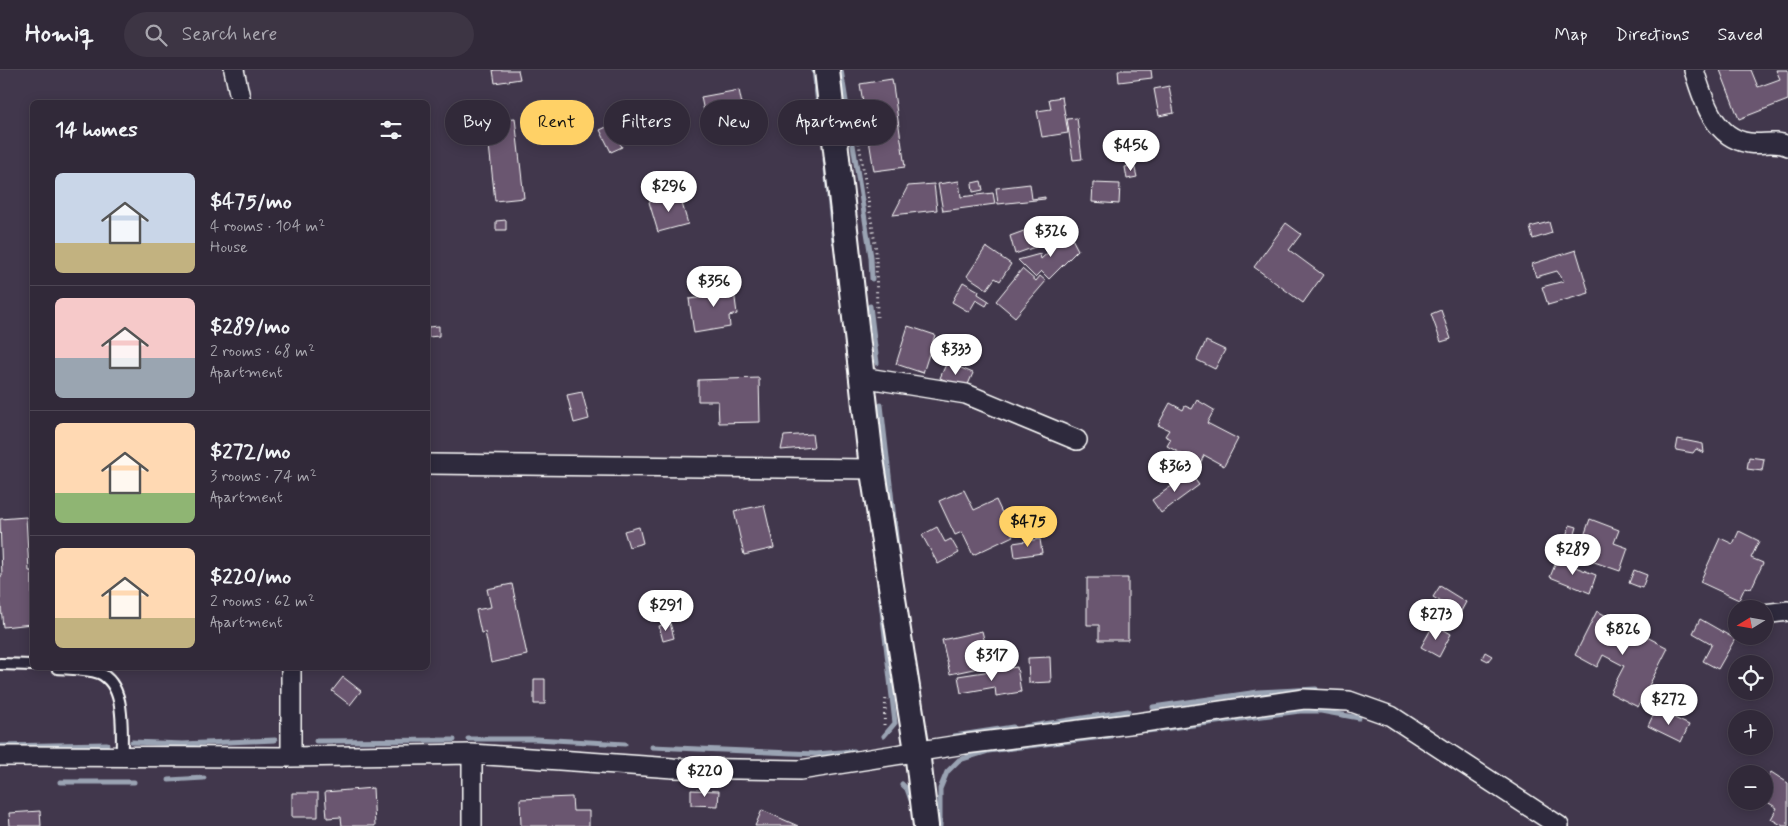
<!DOCTYPE html>
<meta charset="utf-8">
<style>
:root{--surface:#312939;--page:#3d3544;--text:#f1f3f6;--muted:#a8a6ae;--line:#4c4553;--accent:#ffd166}
body{margin:0;font-family:Mynerve,sans-serif;background:var(--page);color:var(--text);height:100vh;display:flex;flex-direction:column;font-size:19px;white-space:nowrap}
*{box-sizing:border-box;margin:0}
p{font-size:16px;color:var(--muted)}
.icon{flex:none;width:28px;height:28px;fill:none;stroke:currentColor;stroke-width:2;stroke-linecap:round;stroke-linejoin:round}
.map{position:relative;flex:1;overflow:hidden}
.details{position:absolute;left:30px;top:30px;width:400px;height:570px;display:flex;flex-direction:column;background:var(--surface);border-radius:8px;box-shadow:0 2px 12px #0003,0 0 0 1px var(--line)}
.details>*{flex:none}
.banner{position:absolute;left:445px;top:30px;width:475px;height:45px;display:flex;gap:10px}
.needle{width:32px;rotate:259deg}
.controls{position:absolute;left:1728px;top:530px;display:grid;gap:10px}
.controls a{display:grid;place-items:center;width:45px;height:45px;border-radius:50%;background:var(--surface);box-shadow:0 2px 12px #0003,0 0 0 1px var(--line);font-size:25px}
.price{position:absolute;translate:-50% -42px;padding:0 11px;border-radius:18px;background:#fff;color:#222;font-size:16px;line-height:32px;filter:drop-shadow(0 1px 2px #0008)}
.price::after{content:'';position:absolute;left:50%;top:30px;width:15px;height:11px;margin-left:-8px;background:inherit;clip-path:polygon(0 0,100% 0,50% 100%)}
.price.selected{background:var(--accent);color:#111}
ul{padding:0;list-style:none}
li{display:flex;align-items:center;gap:15px;height:125px;padding:0 25px}
li+li{border-top:1px solid var(--line)}
li span{display:grid;place-items:center;flex:none;width:140px;height:100px;border-radius:8px;color:#555}
li>.icon{margin-inline-start:auto}
span .icon{width:60px;height:60px;fill:#fffc;stroke-width:1}
li b{font-size:21px}
h2{display:flex;justify-content:space-between;align-items:center;height:60px;padding:0 25px;font-size:21px}
.tag{padding:0 18px;border-radius:22px;background:var(--surface);box-shadow:0 2px 12px #0003,0 0 0 1px var(--line);font-size:18px;line-height:45px}
.tag.selected{background:var(--accent);color:#111}
header{display:flex;align-items:center;gap:30px;box-sizing:border-box;height:70px;padding:0 25px;background:var(--surface);border-bottom:1px solid var(--line)}
header strong{font-size:24px}
nav{display:flex;gap:28px;margin-inline-start:auto;font-size:18px}
.search{width:350px;height:45px;background:var(--page);display:flex;align-items:center;gap:12px;box-sizing:border-box;padding:0 18px;border-radius:28px;color:var(--muted);font-size:19px}
.map>svg:first-child{display:block}
.lines{fill:none;stroke-linecap:round;stroke-linejoin:round}
.stream{stroke:#9aa3b3;stroke-width:5}
.building{fill:#6a566f;stroke:#fff}
.service-casing{stroke:#fff;stroke-width:14}
.minor-casing{stroke:#fff;stroke-width:22}
.tertiary-casing{stroke:#fff;stroke-width:28}
.path{stroke:#fff;stroke-width:3;stroke-dasharray:1 4;stroke-linecap:butt}
.service{stroke:#2f2a3d;stroke-width:10}
.minor{stroke:#2f2a3d;stroke-width:19}
.tertiary{stroke:#2f2a3d;stroke-width:24}
</style>
<header>
<strong>Homiq</strong>
<div class="search"><svg class="icon" aria-label="search" viewBox="0 0 24 24"><circle cx="10" cy="10" r="6"/><path d="M15 15l6 6"/></svg>Search here</div>
<nav><a>Map</a><a>Directions</a><a>Saved</a></nav>
</header>
<div class="map">
<svg width="1788" height="756" viewBox="0 0 1788 756">
<rect width="100%" height="100%" fill="#41374c"/>
<filter id="ink" filterUnits="userSpaceOnUse"><feTurbulence type="fractalNoise" baseFrequency=".02" numOctaves="2"/><feDisplacementMap in="SourceGraphic" scale="10" xChannelSelector="R" yChannelSelector="G"/><feConvolveMatrix kernelMatrix="1 2 1 2 8 2 1 2 1" color-interpolation-filters="sRGB"/></filter>
<g filter="url(#ink)">
<g class="lines">
<path class="stream" d="M814 0 822 68
M841 0 871 187 872 209
M825 89 834 172
M870 236 877 293
M881 335 899 493
M879 514 895 653 884 666
M1153 637 1258 622 1316 619
M1025 657 1128 641
M1147 661 1300 641H1321L1359 648
M954 666 1013 657
M468 669H536L625 674
M316 671 454 670
M132 672 183 674 275 670
M0 676 107 674
M652 677 816 684 854 681
M169 710 204 708
M60 712H134
M902 714 907 719 912 733
M940 756V719L947 702 959 690 988 681 1111 666"/>
</g>
<path class="building" d="M493 0H518L520 9 495 13Z
M1118 0H1151L1152 8 1119 12Z
M1720 0H1751L1758 17 1780 9 1776 0H1788V30L1739 49Z
M892 9 905 97 874 101 860 14Z
M1169 16 1174 43 1159 46 1154 19Z
M739 20 745 49 707 56 701 27Z
M1062 27 1068 63 1042 67 1037 41 1051 39 1049 29Z
M515 48 524 128 495 131 489 75 496 74 493 50Z
M1077 48 1082 89 1073 90 1067 49Z
M611 55 622 77 611 82 600 60Z
M1134 95 1137 107 1127 109 1125 97Z
M959 111 961 127 993 123 995 134 943 141 938 114Z
M981 111 983 120 973 122 972 113Z
M1093 113 1120 114 1119 134 1092 132Z
M934 114 937 140 893 145 908 116Z
M1030 114 1032 129 1045 127V129L998 134 996 118Z
M679 123 688 154 658 162 649 132Z
M506 150V160H496V151Z
M1549 152 1552 163 1533 169 1530 157Z
M1046 153 1052 171 1015 184 1010 166Z
M1286 153 1301 164 1289 180 1323 205 1303 233 1254 197Z
M1069 163 1078 180 1049 209 1041 201 1035 207 1018 190 1040 184 1041 189Z
M986 177 1011 194 1000 211 995 208 987 219 967 206Z
M1576 180 1589 223 1548 235 1542 217 1564 211 1557 201 1536 207 1532 194Z
M1022 199 1036 211 1040 206 1046 211 1015 247 996 231Z
M963 212 979 221 978 224 989 231 986 236 976 230 969 242 952 232Z
M733 213 737 244 729 246 730 257 694 263 689 229 705 227 703 218Z
M1441 240 1451 269 1441 272 1431 244Z
M439 256V266L428 267V257Z
M908 256 935 265 923 303 896 294Z
M1206 271 1225 280 1215 299 1197 290Z
M947 292 973 303 966 319 940 308Z
M759 308 760 352 719 353 718 331H698V310Z
M582 322 589 349 574 353 567 325Z
M1197 330 1214 340 1207 353 1238 369 1224 396 1204 385 1200 394 1167 376 1171 369 1165 366 1169 360 1158 355 1170 333 1183 340 1185 336 1192 339Z
M812 364 814 377 781 380 784 366Z
M1678 369 1703 374 1704 383 1696 379 1693 383 1676 380Z
M1749 387 1764 389 1762 401 1747 399Z
M1190 403 1199 415 1161 443 1152 430Z
M964 420 974 440 996 430 1013 466 973 485 962 462 955 465 939 431Z
M764 435 774 478 744 485 734 441Z
M26 447 29 501H32V554L3 557 0 527V506H2L0 449Z
M1590 449 1619 460 1614 473 1628 478 1620 501 1577 486Z
M1570 455 1577 457 1572 474 1564 471Z
M639 457 643 473 629 477 624 461Z
M937 457 945 472 951 469 959 483 938 494 922 465Z
M1739 461 1759 471 1751 488 1763 493 1751 519 1745 517 1739 530 1700 512 1720 468 1733 474Z
M1040 469 1042 483 1015 487 1013 473Z
M1563 475 1576 479 1571 492 1559 488Z
M1557 490 1596 505 1590 523 1550 507Z
M1634 500 1647 505 1642 518 1629 513Z
M1087 508H1128V570H1099V555H1087Z
M512 514 527 585 491 593 485 562 481 563 476 540 491 537 487 519Z
M1440 516 1466 532 1460 543 1433 527Z
M1597 541 1668 578 1638 637 1610 623 1624 596 1603 585 1597 597 1575 585Z
M1700 549 1735 569 1718 599 1703 591 1712 574 1693 563Z
M670 553 674 568 663 571 659 556Z
M1434 554 1451 564 1439 587 1421 577Z
M982 561 988 585 975 588 978 598 950 604 942 570Z
M1485 582 1492 586 1488 591 1482 588Z
M1050 587 1051 612 1029 613 1028 588Z
M1017 597 1021 622 996 626 995 617 961 623 958 606Z
M343 607 361 621 350 635 332 621Z
M534 609H545V634H534Z
M1656 639 1689 655 1681 672 1648 656Z
M1771 702 1788 713V756H1783L1771 749 1777 738 1764 730V714Z
M373 718 375 756H342L341 747 327 748 325 722Z
M691 720 719 721 718 736 691 735Z
M292 723H318V747H292Z
M572 727 573 741H589V756H521L520 729Z
M762 740 798 756H755Z
M40 741 41 756H10L9 743Z"/>
<g class="lines">
<g class="service-casing">
<path id="service" d="M0 594 32 595
M57 598C69 599 87 599 99 603 127 615 121 661 122 686"/>
</g>
<g class="minor-casing">
<path id="minor" d="M234 0 241 32
M1694 0C1703 30 1714 68 1749 73 1763 75 1775 70 1788 76
M861 307 966 324 1077 370
M428 394 873 399
M1764 544 1788 541
M291 598V687
M472 684V756
M0 686 291 687 472 684 673 698 800 700 965 674 1137 653 1304 629 1349 631 1391 646 1559 756"/>
</g>
<g class="tertiary-casing">
<path id="tertiary" d="M827 0 871 389 917 681 926 756"/>
</g>
<path class="path" d="M855 48 876 180 877 247
M884 655 886 626"/>
<use href="#service" class="service"/>
<use href="#minor" class="minor"/>
<use href="#tertiary" class="tertiary"/>
</g>
</g>
</svg>
<div class="controls">
<a><svg class="needle" viewBox="-14 -14 28 28"><path d="M0-13l5 13h-10z" fill="#e53935"/><path d="M0 13l5-13h-10z" fill="#a8a6ae"/></svg></a>
<a><svg class="icon" aria-label="locate" viewBox="0 0 24 24"><circle cx="12" cy="12" r="6"/><path d="M12 2v4M12 18v4M2 12h4M18 12h4"/></svg></a>
<a>+</a>
<a>−</a>
</div>
<b class="price" style="left:1131px;top:102px">$456</b>
<b class="price" style="left:669px;top:143px">$296</b>
<b class="price" style="left:1051px;top:188px">$326</b>
<b class="price" style="left:714px;top:238px">$356</b>
<b class="price" style="left:956px;top:306px">$333</b>
<b class="price" style="left:1175px;top:423px">$363</b>
<b class="price selected" style="left:1028px;top:478px">$475</b>
<b class="price" style="left:1573px;top:506px">$289</b>
<b class="price" style="left:666px;top:562px">$291</b>
<b class="price" style="left:1436px;top:571px">$273</b>
<b class="price" style="left:1623px;top:586px">$826</b>
<b class="price" style="left:992px;top:612px">$317</b>
<b class="price" style="left:1669px;top:656px">$272</b>
<b class="price" style="left:705px;top:728px">$220</b>
<div class="banner">
<a class="tag">Buy</a>
<a class="tag selected">Rent</a>
<a class="tag">Filters</a>
<a class="tag">New</a>
<a class="tag">Apartment</a>
</div>
<section class="details">
<h2>14 homes<svg class="icon" aria-label="filters" viewBox="0 0 24 24"><path d="M4 7h16M4 17h16"/><circle cx="9" cy="7" r="2"/><circle cx="15" cy="17" r="2"/></svg></h2>
<ul>
<li><span style="background:linear-gradient(#c9d6e8 70%,#c2b280 0)"><svg class="icon" aria-label="home" viewBox="0 0 24 24"><path d="M3 11l9-7 9 7M6 9v11h12V9"/></svg></span><div><b>$475/mo</b><p>4 rooms · 104 m²</p><p>House</p></div></li>
<li><span style="background:linear-gradient(#f6c9c9 60%,#9aa5b1 0)"><svg class="icon" aria-label="home" viewBox="0 0 24 24"><path d="M3 11l9-7 9 7M6 9v11h12V9"/></svg></span><div><b>$289/mo</b><p>2 rooms · 68 m²</p><p>Apartment</p></div></li>
<li><span style="background:linear-gradient(#ffd9b3 70%,#8fb573 0)"><svg class="icon" aria-label="home" viewBox="0 0 24 24"><path d="M3 11l9-7 9 7M6 9v11h12V9"/></svg></span><div><b>$272/mo</b><p>3 rooms · 74 m²</p><p>Apartment</p></div></li>
<li><span style="background:linear-gradient(#ffd9b3 70%,#c2b280 0)"><svg class="icon" aria-label="home" viewBox="0 0 24 24"><path d="M3 11l9-7 9 7M6 9v11h12V9"/></svg></span><div><b>$220/mo</b><p>2 rooms · 62 m²</p><p>Apartment</p></div></li>
</ul>
</section>
</div>
